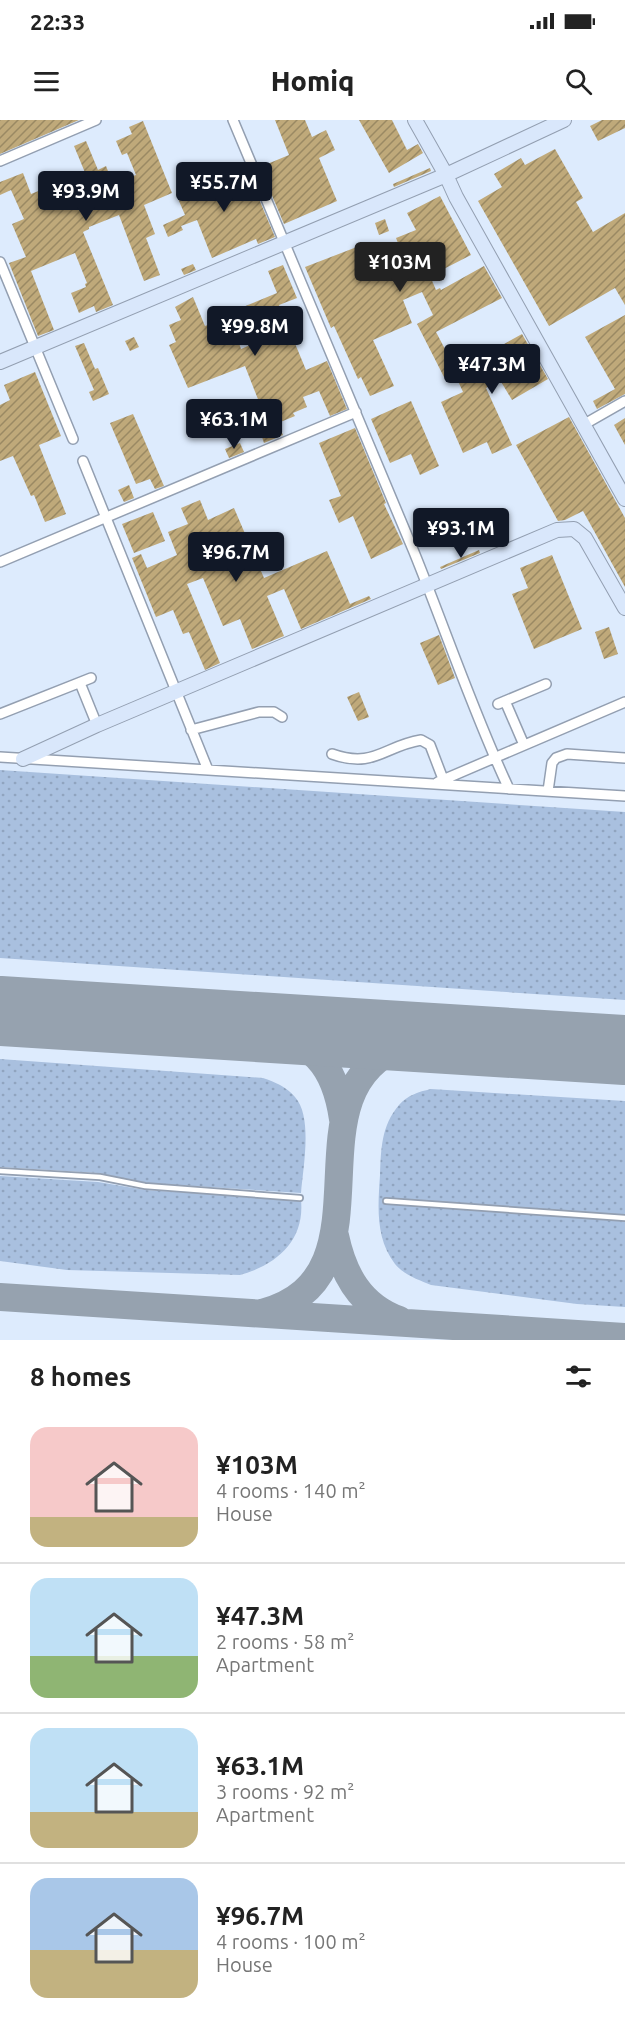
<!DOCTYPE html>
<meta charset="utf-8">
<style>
:root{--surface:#fff;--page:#f6f6f6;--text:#222;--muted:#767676;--line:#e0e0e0;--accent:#111827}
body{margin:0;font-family:Ubuntu,sans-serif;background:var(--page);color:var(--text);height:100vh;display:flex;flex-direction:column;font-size:22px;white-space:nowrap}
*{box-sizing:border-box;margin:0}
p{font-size:20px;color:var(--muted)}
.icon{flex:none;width:33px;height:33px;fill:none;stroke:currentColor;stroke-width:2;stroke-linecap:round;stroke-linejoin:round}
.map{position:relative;height:1220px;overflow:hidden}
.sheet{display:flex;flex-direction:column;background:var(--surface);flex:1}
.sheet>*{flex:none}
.price{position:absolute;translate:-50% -51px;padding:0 14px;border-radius:6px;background:var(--accent);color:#fff;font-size:20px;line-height:39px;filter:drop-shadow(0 2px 3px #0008)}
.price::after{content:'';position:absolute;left:50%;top:36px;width:18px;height:14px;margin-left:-9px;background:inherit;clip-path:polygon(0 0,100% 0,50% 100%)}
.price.on{background:#222;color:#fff}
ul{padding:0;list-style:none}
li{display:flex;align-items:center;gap:18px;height:150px;padding:0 30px}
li+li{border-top:2px solid var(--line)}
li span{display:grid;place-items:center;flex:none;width:168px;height:120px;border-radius:18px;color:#555}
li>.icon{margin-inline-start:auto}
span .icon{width:72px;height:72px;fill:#fffc;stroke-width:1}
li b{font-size:26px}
h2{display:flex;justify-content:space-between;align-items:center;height:72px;padding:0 30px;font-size:26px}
.status{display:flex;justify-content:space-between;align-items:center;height:42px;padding:0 30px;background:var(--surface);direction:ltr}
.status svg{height:16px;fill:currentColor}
header{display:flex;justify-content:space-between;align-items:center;height:78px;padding:0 30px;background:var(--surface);font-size:27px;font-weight:800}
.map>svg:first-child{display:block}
.grass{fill:url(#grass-dots)}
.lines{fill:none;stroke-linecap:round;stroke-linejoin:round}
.taxiway{stroke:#96a2af;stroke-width:28}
.runway{stroke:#96a2af;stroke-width:70}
.building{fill:url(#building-hatch)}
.lane-casing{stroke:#939fb1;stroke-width:8}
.street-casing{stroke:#939fb1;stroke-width:12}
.secondary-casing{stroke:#939fb1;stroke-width:16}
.lane{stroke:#fff;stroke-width:4.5}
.street{stroke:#fff;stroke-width:9}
.secondary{stroke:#d9e7fb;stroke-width:14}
</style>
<div class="status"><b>22:33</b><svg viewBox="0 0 49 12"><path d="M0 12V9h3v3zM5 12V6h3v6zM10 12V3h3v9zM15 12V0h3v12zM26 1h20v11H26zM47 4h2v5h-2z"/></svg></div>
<header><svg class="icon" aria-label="menu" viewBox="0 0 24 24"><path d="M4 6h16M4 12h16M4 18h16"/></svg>Homiq<svg class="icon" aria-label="search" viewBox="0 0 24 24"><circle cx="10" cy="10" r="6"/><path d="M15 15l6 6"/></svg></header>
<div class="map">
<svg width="625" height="1220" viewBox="0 0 625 1220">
<defs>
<pattern id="grass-dots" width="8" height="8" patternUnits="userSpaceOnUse" patternTransform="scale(1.5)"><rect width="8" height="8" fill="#a9c0df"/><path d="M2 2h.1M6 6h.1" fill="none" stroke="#90a4bf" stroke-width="1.8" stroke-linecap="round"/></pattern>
<pattern id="building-hatch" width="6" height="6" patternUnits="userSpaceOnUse" patternTransform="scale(1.5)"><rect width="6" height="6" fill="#bfa97a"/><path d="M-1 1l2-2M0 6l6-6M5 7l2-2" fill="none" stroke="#9a8963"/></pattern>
</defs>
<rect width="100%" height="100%" fill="#ddebfd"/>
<path class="grass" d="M0 650 625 692V880L0 838Z
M0 939 263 958C275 962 287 967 295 977 313 997 303 1048 301 1073L146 1063 98 1053 0 1047Z
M431 969 625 981V1187L577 1184 431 1165C419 1160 404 1155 395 1144 375 1118 378 1086 380 1055 381 1030 381 1006 399 985 408 975 418 972 431 969Z
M0 1056 98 1062 145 1070 301 1080C305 1121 276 1145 240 1155L67 1150 0 1141Z"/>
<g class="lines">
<path class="taxiway" d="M257 907C312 921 335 943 343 999
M335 1116C343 1154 360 1186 399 1200
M0 1177 625 1217
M262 1193C401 1156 280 973 403 925 414 921 426 920 438 918"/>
<path class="runway" d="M0 891 625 930"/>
</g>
<path class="building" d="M0 0H79L0 34Z
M275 0H305L312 17 326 10 335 30 319 38 337 81 284 104 260 47 289 35Z
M359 0H392L407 30 418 24 423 33 389 53Z
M602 0H625V8L598 21 590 6Z
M143 1 172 73 144 85 155 114 146 118 160 155 144 161 119 95 89 107V109L83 112 113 185 96 192 94 186 79 193 71 173 86 167 85 164 87 163 75 133 31 151 54 210 38 216 9 143 26 137 12 104 24 99 11 70 0 75V62L23 53 31 74 41 70 43 76 74 63 73 60 86 55 74 26 86 21 98 50 106 46 113 64 136 55 127 33 122 35 116 21 132 14 129 7Z
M555 29 583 78 576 82 593 112 625 93V185L615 168 549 206 478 81 502 67 494 54 521 38 525 45Z
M245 46 275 117 258 124 256 119 212 138 197 100 181 106 183 110 168 117 163 105 185 95 176 74Z
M430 48 431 51 394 67 393 64Z
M440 76 471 135 430 156 436 170 440 168 441 170 484 146 502 178 436 212 456 250 444 257 417 204 433 195 422 172 403 180 412 203 373 220 394 266 370 276 361 257 358 259 334 206 331 208 305 147 362 125 374 151 404 138 396 118 416 110 407 93Z
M385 99 389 111 379 115 375 103Z
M193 144 196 150 184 155 181 149Z
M283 145 297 178 279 185 306 250 327 241 347 289 330 296 319 271 303 277 307 287 293 293 295 296 278 303 283 315 264 323 261 314 270 310 245 246 188 268 169 225 176 222 169 205 181 200 175 187 193 177 205 206 218 201 222 210 233 206 241 229 257 222 243 187 277 173 268 151Z
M625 195V274L597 289 593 281 615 269 585 217Z
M522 214 548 259 512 280 500 260 486 268 512 325 492 334 487 322 463 333 441 282 463 272 458 261 483 249 477 239Z
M134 217 139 227 130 231 125 221Z
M84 223 95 249 98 248 109 274 93 281 89 272 94 270 75 226Z
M35 252 61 316 39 325 66 394 45 402 34 375 31 376 13 336 0 341V285L10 280 4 265Z
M411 281 439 346 420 355 411 334 390 343 371 299Z
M133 294 164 366 155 369 150 359 136 364 110 303Z
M569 297 625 398V467L583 391 565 400 558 401 516 325Z
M625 298V325L614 305Z
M355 308 386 383 384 384 403 424 371 439 353 396 339 403 329 380 341 376 319 323Z
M240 323 244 332 229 338 225 329Z
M129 365 134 378 124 382 118 370Z
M200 380 208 400 234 388 264 458 327 431 350 484 369 476 371 479 301 509 284 469 267 476 284 516 252 529 240 499 223 506 203 458 187 464 220 543 205 550 189 512 183 514 173 490 156 497 132 438 141 434 147 448 177 435 168 412 188 404 181 388Z
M153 392 165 421 134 433 122 404Z
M479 430 480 433 441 449 440 447Z
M552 435 582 509 534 529 512 474 528 468 520 448Z
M609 507 618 534 604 539 595 512Z
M439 515 455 558 438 565 420 523Z
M359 572 369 597 358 601 347 577Z"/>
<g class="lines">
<g class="lane-casing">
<path id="lane" d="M0 1051 100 1057 145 1066 300 1078
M386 1081 625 1098"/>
</g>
<g class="street-casing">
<path id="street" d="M233 0C293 144 354 288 414 432 446 511 473 592 509 669
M0 41 96 0
M0 142 73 319
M583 305 625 281
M83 341 208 650
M0 442 356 292
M80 563 97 605
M505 581 524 625
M498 584 546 564
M0 594 91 558
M191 610 259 592H274L282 597
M332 634C374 649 384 626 421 620L430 625 443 659
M0 637 625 676
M438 662 625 582
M548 671 552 643 556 638 567 634 625 638"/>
</g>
<g class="secondary-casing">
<path id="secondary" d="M415 0 446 55 456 77 625 379
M0 242 446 55 564 0
M23 639 97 605 557 410 574 409 585 418 625 488"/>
</g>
<use href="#lane" class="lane"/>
<use href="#street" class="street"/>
<use href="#secondary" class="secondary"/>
</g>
</svg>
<b class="price" style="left:224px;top:93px">¥55.7M</b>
<b class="price" style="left:86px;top:102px">¥93.9M</b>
<b class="price on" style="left:400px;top:173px">¥103M</b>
<b class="price" style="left:255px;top:237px">¥99.8M</b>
<b class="price" style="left:492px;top:275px">¥47.3M</b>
<b class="price" style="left:234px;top:330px">¥63.1M</b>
<b class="price" style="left:461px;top:439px">¥93.1M</b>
<b class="price" style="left:236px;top:463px">¥96.7M</b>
</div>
<section class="sheet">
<h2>8 homes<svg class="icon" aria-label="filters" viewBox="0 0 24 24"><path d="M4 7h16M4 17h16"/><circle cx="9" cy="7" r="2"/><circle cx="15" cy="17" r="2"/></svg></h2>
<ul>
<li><span style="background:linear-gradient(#f6c9c9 75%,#c2b280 0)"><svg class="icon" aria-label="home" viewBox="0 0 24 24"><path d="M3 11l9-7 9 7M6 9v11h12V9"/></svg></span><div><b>¥103M</b><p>4 rooms · 140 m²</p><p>House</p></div></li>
<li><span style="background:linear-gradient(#bfe0f5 65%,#8fb573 0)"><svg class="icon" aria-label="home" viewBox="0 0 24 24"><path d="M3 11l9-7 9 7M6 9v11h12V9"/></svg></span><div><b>¥47.3M</b><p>2 rooms · 58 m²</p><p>Apartment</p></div></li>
<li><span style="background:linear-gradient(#bfe0f5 70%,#c2b280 0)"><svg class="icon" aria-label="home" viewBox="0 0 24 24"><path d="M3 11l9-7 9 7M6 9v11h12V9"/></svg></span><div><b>¥63.1M</b><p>3 rooms · 92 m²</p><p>Apartment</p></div></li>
<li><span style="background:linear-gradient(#a9c7e8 60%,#c2b280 0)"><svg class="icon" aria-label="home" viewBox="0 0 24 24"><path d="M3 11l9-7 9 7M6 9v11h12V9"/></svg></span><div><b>¥96.7M</b><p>4 rooms · 100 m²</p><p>House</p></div></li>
</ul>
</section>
